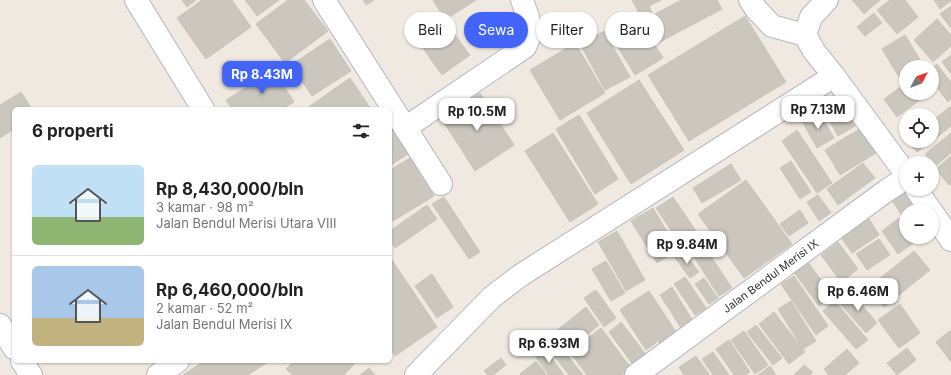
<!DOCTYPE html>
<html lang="id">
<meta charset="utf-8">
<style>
:root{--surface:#fff;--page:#f6f6f6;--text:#222;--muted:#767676;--line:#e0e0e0;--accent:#4264fb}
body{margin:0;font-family:Inter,sans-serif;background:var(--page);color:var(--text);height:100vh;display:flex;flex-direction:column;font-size:15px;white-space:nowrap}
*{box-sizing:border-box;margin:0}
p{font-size:13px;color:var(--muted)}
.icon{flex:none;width:22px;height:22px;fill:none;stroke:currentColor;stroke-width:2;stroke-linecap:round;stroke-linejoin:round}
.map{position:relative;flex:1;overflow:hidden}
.details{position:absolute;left:12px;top:107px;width:380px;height:256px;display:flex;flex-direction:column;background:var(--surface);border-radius:6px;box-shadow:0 1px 3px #0004}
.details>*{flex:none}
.banner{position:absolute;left:404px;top:12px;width:380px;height:36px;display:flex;gap:8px}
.needle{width:26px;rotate:49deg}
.controls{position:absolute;left:899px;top:60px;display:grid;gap:8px}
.controls a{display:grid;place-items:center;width:40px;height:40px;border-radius:50%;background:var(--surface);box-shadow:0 1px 3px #0004;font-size:20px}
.price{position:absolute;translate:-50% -34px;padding:0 9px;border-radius:8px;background:#fff;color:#222;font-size:13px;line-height:26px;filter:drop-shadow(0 1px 2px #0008)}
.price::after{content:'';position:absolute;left:50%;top:24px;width:12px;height:9px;margin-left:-6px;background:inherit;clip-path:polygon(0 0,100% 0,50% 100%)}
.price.current{background:var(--accent);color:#fff}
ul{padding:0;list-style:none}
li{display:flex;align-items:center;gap:12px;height:100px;padding:0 20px}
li+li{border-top:1px solid var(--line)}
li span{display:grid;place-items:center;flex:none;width:112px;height:80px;border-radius:6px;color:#555}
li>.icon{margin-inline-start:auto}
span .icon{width:48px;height:48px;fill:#fffc;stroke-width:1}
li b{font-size:17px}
h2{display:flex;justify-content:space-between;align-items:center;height:48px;padding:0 20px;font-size:17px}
.tag{padding:0 14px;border-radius:18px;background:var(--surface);box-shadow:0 1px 3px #0004;font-size:14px;line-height:36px}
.tag.current{background:var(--accent);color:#fff}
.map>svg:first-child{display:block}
.building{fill:#cbc7bf;stroke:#cbc5ba}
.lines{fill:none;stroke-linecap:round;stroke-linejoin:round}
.minor-casing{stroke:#b4b7c1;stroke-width:24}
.minor{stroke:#fff;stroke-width:22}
.labels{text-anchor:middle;stroke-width:3.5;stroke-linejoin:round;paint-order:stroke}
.street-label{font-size:11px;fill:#2e2e2e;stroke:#fff}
</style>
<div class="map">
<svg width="951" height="375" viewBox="0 0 951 375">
<rect width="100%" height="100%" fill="#efe9e1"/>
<path class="building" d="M182 0H196L187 7Z
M202 0H232L251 27 206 59 177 18Z
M245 0H279L257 16Z
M288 0H304L328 31 285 63 256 24Z
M363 0H374L366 5Z
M433 0H476L445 20Z
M632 0H661L649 6 653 15 681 0H717L722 9 656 44Z
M852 0H880L864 14Z
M890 0H905L918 17 897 34 877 10Z
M934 0H951V1L940 9Z
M951 6V28L940 14Z
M874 13 882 23 865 36 857 27Z
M745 16 786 82 689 141 648 75Z
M937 19 951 35V46L933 62 914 40Z
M444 20 470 55 442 75 417 40Z
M645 29 663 58 635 75 617 46Z
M604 31 630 77 605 90 580 44Z
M905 35 922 63 915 67H906V73L899 77 882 49Z
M330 39 351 71 312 96 291 65Z
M575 43 605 93 560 120 530 70Z
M951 55V74L942 62Z
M937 64 951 82V99L948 102 932 81V68Z
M274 70 294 102 282 109H232L226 100Z
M350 78 371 109H308L307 108Z
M639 80 684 150 631 184 587 113Z
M906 83V93H916L921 99 897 117 884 99Z
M21 92 32 109H14V129L0 138V105Z
M480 93 514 145 475 171 441 118Z
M846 95 862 122 838 136 822 108Z
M951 106V126L935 139 932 135V121Z
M819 112 834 138 817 148 802 121Z
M579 115 618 179 595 194 556 129Z
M390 119 412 152 400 159 390 144Z
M866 125 881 150 840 175 825 150Z
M797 130 832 183 817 193 782 141Z
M553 133 598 204 570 222 525 151Z
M951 133V153L935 166 925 154Z
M907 141H931L917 152Z
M390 144 400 159 390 166Z
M951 156V184L949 185 936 169Z
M410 158 434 196 393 221 390 216V170Z
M791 161 811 192 800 199 780 168Z
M863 163 875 178 838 205 827 189Z
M731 164 741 180 702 203 693 188Z
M746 180 792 244 744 278 698 214Z
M906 189 922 211H906V222L891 199Z
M818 195 831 213 819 221 807 202Z
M444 197 480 252 469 259 432 204Z
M673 197 700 237 683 248 656 208Z
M427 205 437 219 395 248 390 241V231Z
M653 208 678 250 657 263 631 221Z
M800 210 808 223 789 236 780 224Z
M868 217 879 235 852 253 840 236Z
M899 218 906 228V237H912L915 242 898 254 882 231Z
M617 231 645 280 626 291 598 242Z
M879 239 890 255 867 270 856 254Z
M838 242 858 269 841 282 821 255Z
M704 246 732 288 719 296 692 254Z
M683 251 699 272 690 278 675 258Z
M914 251 930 270 884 307 868 288Z
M390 257 437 327 395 356 390 348Z
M606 261 625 293 611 301 592 269Z
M807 261 833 296 819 306 793 271Z
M432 274 453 307 437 318 415 286Z
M794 276 828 326 816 335 781 284Z
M685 277 706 308 695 315 674 284Z
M704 278 718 298 709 304 695 284Z
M672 287 693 321 681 328 660 295Z
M596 290 616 318 604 327 584 298Z
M649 291 678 335 661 346 632 302Z
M850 291 877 323 866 333 838 301Z
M791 301 816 341 803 349 778 309Z
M835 301 868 340 856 349 823 311Z
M631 302 657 342 646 350 620 310Z
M900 304 920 333 899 348 878 320Z
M586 307 599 325 569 349 555 332Z
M774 312 805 352 789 364 759 324Z
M621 322 647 356 634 366 609 332Z
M756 325 782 358 773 365 747 332Z
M601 328 631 368 622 375H587L570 352Z
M951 330V362L936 342Z
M744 331 768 365 755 374 731 340Z
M729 340 750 372 746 375H734L716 349Z
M557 342 583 375H569L548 348Z
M907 348 916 360 897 375 887 363Z
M545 349 564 375H549L535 356Z
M847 349 859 363 845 375H829L824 369Z
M713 352 729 375H713L702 359Z
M696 356 709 374 707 375H684L679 367Z
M501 358 506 365 493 375H488L484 371Z
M204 361H267L268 362 248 375H183Z
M294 361H357L344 375H293L286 369Z
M536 361 547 375H521L520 374Z
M804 365 813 372 810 375H794Z
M770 366 776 375H758Z
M369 368 375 375H360Z"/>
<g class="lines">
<g class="minor-casing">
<g id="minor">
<path d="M136 0 203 109"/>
<path d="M324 0 441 184"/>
<path d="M750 0 756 9 772 26 805 35"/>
<path d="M827 0 811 17 805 35 814 51 834 76 906 174"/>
<path d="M405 128 525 47 530 36 528 17 522 0"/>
<path d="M916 189 931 211"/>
<path d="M932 212 951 240"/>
<path d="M0 325 14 348"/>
<path d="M22 361 31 375"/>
<path d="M158 375 178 361"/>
<path d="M416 375 492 297 521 275 834 76"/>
<path id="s1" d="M636 375 886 191 906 178"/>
</g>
</g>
<use href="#minor" class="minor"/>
</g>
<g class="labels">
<g class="street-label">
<text dy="4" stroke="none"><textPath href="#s1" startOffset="167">Jalan Bendul Merisi IX</textPath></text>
</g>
</g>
</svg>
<div class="controls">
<a><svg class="needle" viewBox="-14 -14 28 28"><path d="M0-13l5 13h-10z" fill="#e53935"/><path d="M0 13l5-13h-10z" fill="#767676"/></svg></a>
<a><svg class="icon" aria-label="locate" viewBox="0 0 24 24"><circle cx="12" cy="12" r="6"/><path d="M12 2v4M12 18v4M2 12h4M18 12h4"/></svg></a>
<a>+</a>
<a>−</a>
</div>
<b class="price current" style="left:262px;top:95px">Rp 8.43M</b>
<b class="price" style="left:818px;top:130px">Rp 7.13M</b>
<b class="price" style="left:477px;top:132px">Rp 10.5M</b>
<b class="price" style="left:687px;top:265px">Rp 9.84M</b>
<b class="price" style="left:858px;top:312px">Rp 6.46M</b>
<b class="price" style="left:549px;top:364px">Rp 6.93M</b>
<div class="banner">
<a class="tag">Beli</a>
<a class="tag current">Sewa</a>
<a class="tag">Filter</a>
<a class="tag">Baru</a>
</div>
<section class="details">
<h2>6 properti<svg class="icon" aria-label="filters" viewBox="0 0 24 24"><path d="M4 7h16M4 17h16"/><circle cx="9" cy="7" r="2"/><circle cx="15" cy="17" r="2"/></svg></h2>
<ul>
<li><span style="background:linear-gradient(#bfe0f5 65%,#8fb573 0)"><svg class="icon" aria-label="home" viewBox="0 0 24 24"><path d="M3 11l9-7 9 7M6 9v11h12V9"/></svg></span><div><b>Rp 8,430,000/bln</b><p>3 kamar · 98 m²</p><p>Jalan Bendul Merisi Utara VIII</p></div></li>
<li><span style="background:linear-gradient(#a9c7e8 65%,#c2b280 0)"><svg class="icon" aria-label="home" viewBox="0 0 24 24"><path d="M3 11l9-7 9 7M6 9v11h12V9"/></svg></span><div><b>Rp 6,460,000/bln</b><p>2 kamar · 52 m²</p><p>Jalan Bendul Merisi IX</p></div></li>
</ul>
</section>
</div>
